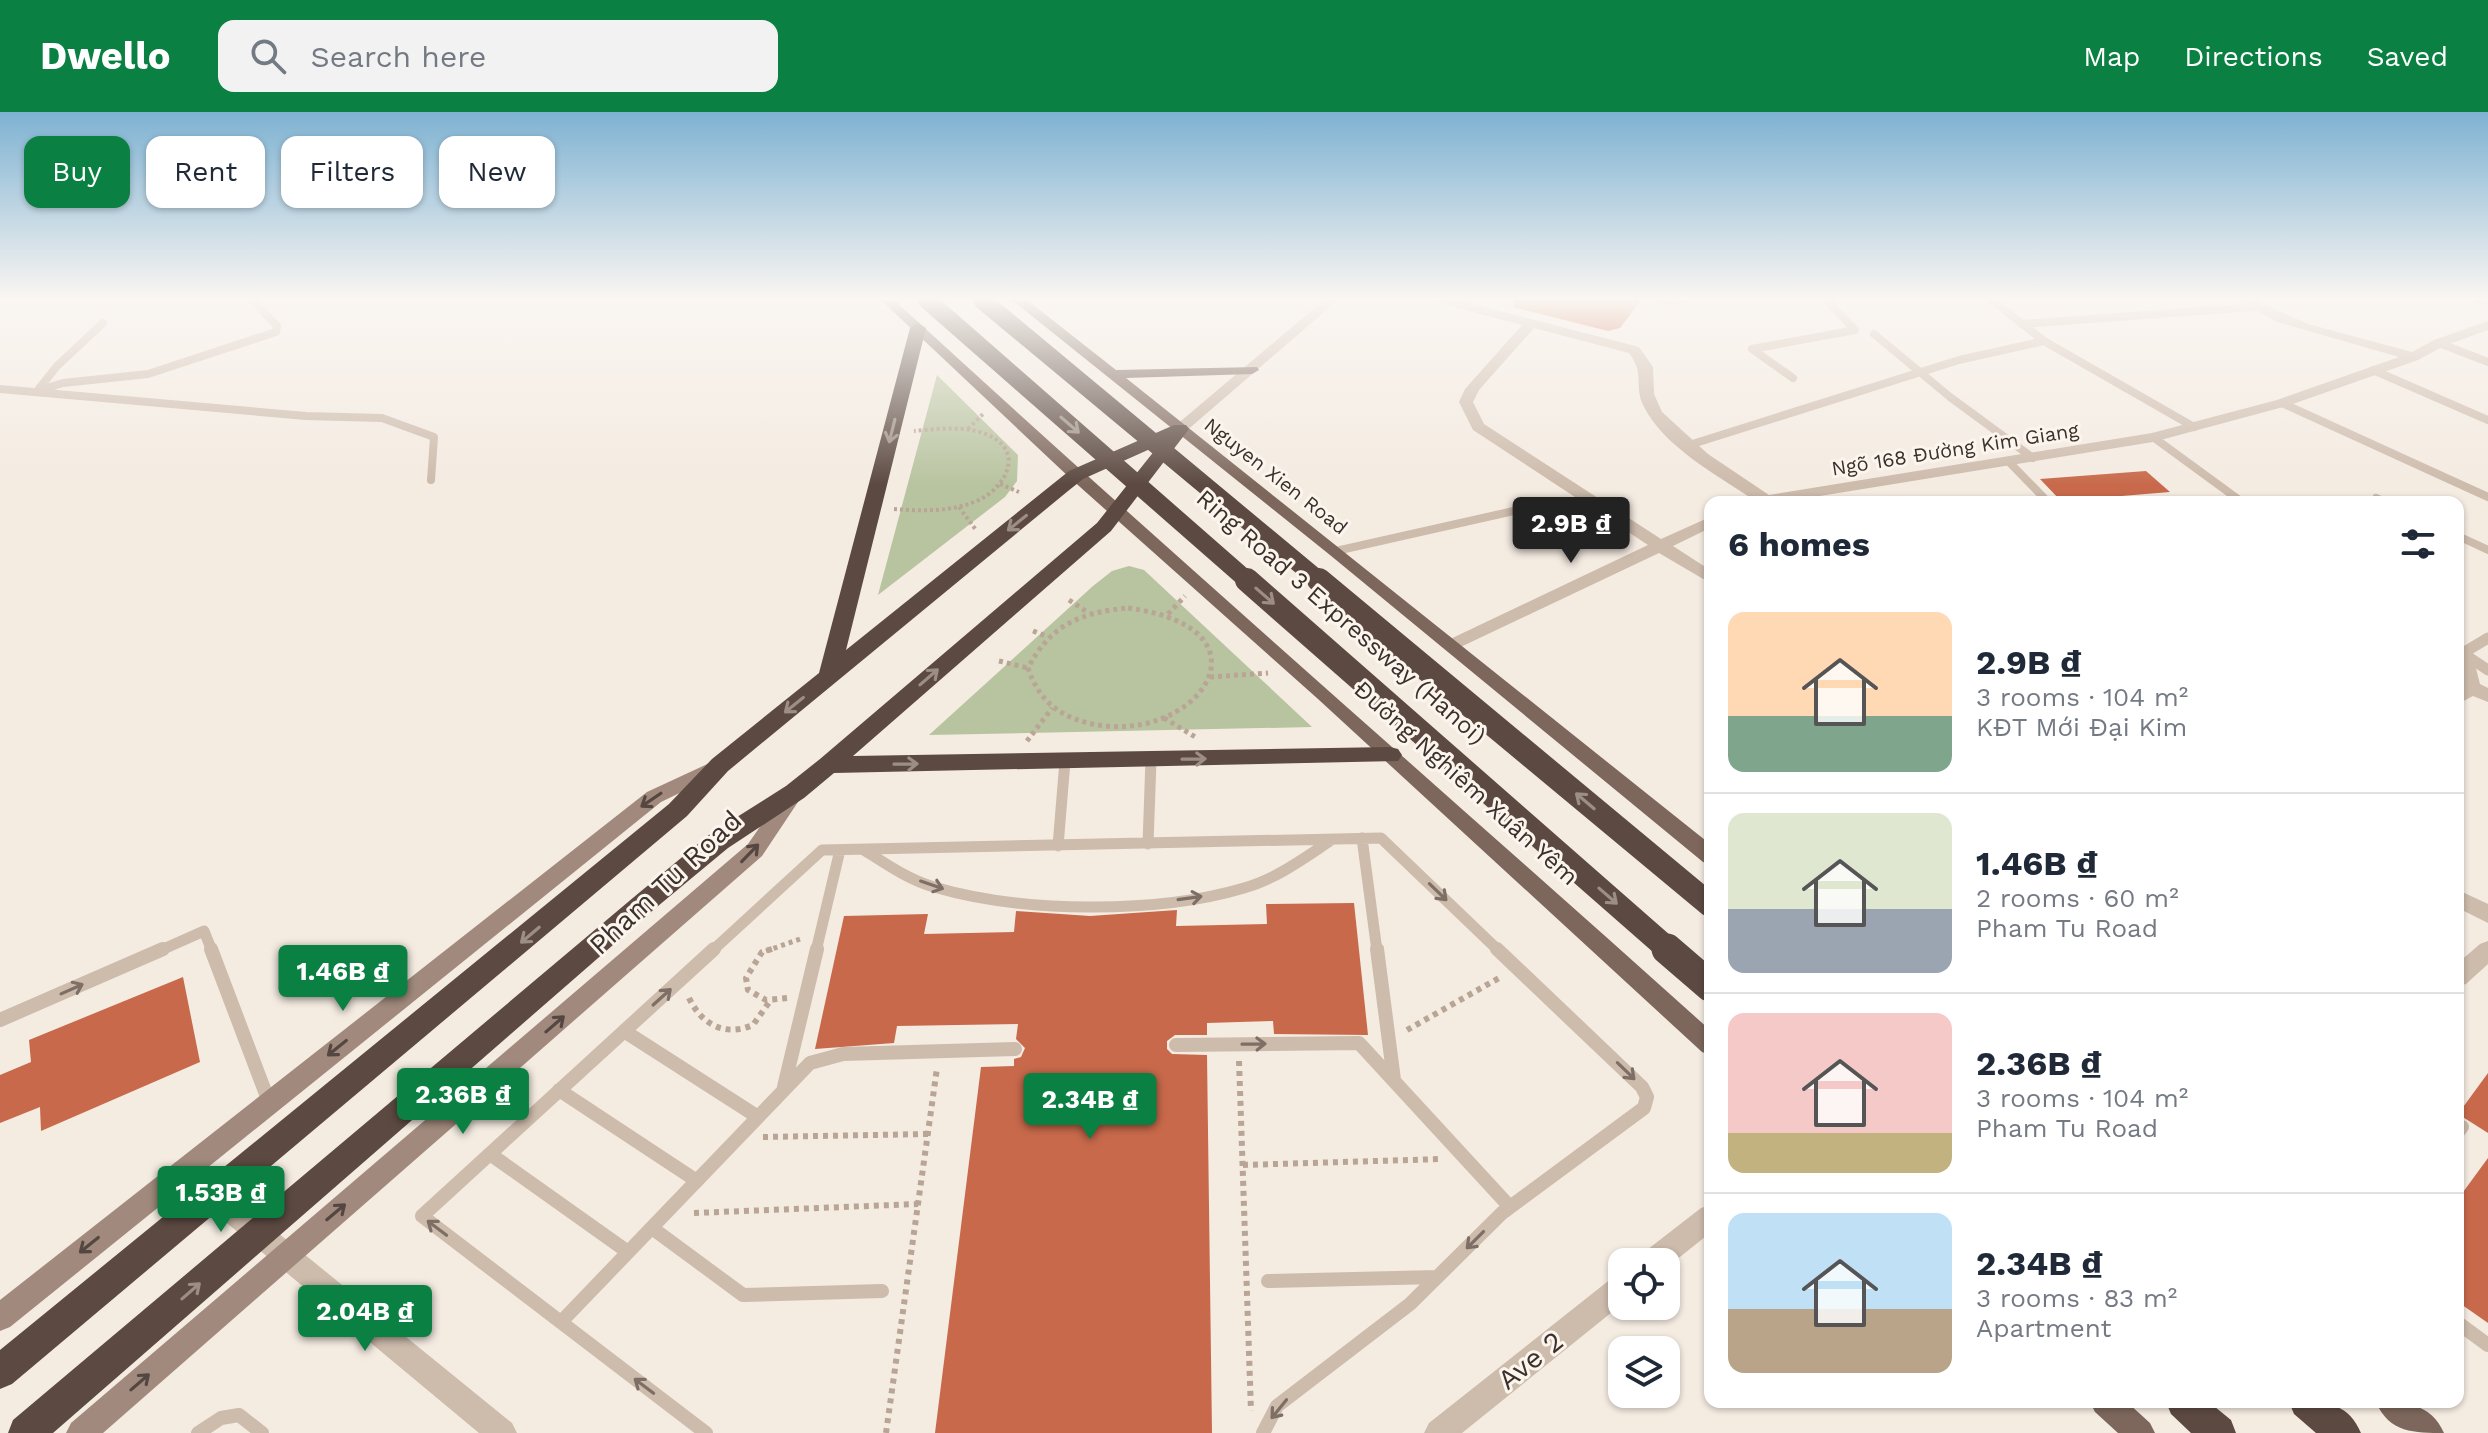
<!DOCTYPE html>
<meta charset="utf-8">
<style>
:root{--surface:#fff;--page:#f2f2f3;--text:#1f2937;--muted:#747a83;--line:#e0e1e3;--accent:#0b8043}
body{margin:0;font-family:"Work Sans",sans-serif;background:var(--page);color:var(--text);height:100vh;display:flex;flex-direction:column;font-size:30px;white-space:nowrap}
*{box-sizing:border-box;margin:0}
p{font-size:26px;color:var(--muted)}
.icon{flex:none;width:44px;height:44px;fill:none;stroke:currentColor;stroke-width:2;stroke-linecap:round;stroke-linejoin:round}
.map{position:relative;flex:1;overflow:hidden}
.sheet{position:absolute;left:1704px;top:384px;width:760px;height:912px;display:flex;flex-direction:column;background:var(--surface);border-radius:16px;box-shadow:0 2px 6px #0004}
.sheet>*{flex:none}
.banner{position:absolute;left:24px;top:24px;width:760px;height:72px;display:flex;gap:16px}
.fabs{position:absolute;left:1608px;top:1136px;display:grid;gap:16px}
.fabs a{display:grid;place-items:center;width:72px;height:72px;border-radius:16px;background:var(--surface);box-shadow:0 2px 6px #0004;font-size:40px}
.price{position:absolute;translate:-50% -68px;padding:0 18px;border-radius:8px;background:var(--accent);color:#fff;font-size:26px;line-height:52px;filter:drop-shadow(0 2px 4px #0008)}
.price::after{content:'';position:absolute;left:50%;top:48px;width:24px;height:18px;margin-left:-12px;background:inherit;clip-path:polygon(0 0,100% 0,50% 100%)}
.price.active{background:#222;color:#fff}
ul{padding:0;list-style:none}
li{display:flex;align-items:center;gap:24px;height:200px;padding:0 24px}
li+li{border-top:2px solid var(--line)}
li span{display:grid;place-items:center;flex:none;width:224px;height:160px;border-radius:16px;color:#555}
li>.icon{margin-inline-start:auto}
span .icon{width:96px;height:96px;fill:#fffc;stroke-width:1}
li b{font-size:34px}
h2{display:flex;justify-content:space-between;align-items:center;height:96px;padding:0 24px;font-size:34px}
.tag{padding:0 28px;border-radius:16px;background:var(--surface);box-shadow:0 2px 6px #0004;font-size:28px;line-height:72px}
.tag.active{background:var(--accent);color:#fff}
header{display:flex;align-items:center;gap:48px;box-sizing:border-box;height:112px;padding:0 40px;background:var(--accent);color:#fff}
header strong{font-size:38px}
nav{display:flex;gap:44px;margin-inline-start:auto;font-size:28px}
.search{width:560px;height:72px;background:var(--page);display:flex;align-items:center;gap:20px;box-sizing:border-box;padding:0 28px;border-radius:16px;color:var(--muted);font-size:30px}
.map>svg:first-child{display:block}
.green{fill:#b8c4a0}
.building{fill:#c8694b}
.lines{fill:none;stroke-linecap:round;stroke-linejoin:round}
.path-far2{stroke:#b9a596;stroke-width:4;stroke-dasharray:3 3;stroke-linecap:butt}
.path-far1{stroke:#b9a596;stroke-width:5;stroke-dasharray:4 4;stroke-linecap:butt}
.path{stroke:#b9a596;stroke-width:6;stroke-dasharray:5 5;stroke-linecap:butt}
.lane-far2{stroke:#cdbbac;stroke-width:8}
.lane-far1{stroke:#cdbbac;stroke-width:11}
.lane{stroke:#cdbbac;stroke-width:14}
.street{fill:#cdbbac;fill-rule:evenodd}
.secondary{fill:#a18a7d;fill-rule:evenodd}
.primary{fill:#7d675c;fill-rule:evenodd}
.highway{fill:#5c4a42;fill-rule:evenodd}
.highway-bridge-far2{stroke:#5c4a42;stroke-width:18}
.highway-bridge-far1{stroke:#5c4a42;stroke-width:24}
.highway-bridge{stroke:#5c4a42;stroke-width:31}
.oneway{stroke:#9c8e87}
.oneway2{stroke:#544640}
.oneway3{stroke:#7d6f65}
.labels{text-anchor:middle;stroke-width:6;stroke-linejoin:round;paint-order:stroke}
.far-street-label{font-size:20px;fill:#3b302b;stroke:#fbf5ee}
.street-label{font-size:24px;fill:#3b302b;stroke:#fbf5ee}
.near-street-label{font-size:28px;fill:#3b302b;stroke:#fbf5ee}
</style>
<header>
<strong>Dwello</strong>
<div class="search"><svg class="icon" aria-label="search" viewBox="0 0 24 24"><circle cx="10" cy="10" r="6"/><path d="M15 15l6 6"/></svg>Search here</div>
<nav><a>Map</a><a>Directions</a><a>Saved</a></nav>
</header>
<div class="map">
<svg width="2488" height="1321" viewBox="0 0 2488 1321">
<rect width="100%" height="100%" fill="#f4ebe1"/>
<path class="green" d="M937 263 1018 343 1017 369 1005 385 878 483Z
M1129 454 1144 458 1312 615 929 623 1093 474 1112 459Z"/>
<path class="building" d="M1514 188H1641L1620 216 1608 219 1513 195Z
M2146 359 2170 380 2061 389 2040 367Z
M1354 791 1368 923 1274 922 1273 909 1207 911V923H1175L1167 929V937L1172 942 1207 943 1212 1321H935L981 955 1014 954V947L1021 945 1025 936 1016 927 1018 912 897 914 894 931 815 937 844 804 928 802 924 822 1014 820 1016 799 1090 804 1177 798 1176 814 1267 812 1266 792Z
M183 865 200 950 41 1019 40 995 0 1011V963L31 950 29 928Z
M2488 961V1021L2458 1002Z
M2488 1046V1211L2458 1190V1087Z"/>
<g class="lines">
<path class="path-far2" d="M968 317 983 302
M1000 372 1019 380
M959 395 976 418
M894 397C921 399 949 400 974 390 1004 379 1027 340 988 323 966 313 937 317 914 319"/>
<path class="path-far1" d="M1069 488 1087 500
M1128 496C1283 517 1194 637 1088 611 1056 603 1038 586 1028 556 1050 513 1081 500 1128 496Z
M1168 502 1185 484
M1033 519 1046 524
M999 549 1028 556
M1210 565 1268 561
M1164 606 1197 626
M1027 629 1052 596
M766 839 803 826"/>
<path class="path" d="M772 837 762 840 746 866 748 878 766 888 787 886
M689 886C702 913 725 925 753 913L770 889
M1407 918 1499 866
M1239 949 1251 1299
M763 1025 928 1022
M1243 1053 1442 1047
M694 1101 918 1092
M886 1321 937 956"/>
<path class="lane-far2" d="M1992 188 2044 229 2194 315
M2480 188 2488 189
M2022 212 2255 195
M1874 222 1950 285 2033 346
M2439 231 2488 250
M2373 258 2488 308
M1793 266 1752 237 1855 218 1827 188
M0 277 306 304 382 306 434 325 431 368
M38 278 57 254 103 211
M40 278 63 271 148 262 276 220 277 214 252 188
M2282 291 2488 385
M2153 325 2242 390
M1686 334 1959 248 2044 229
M2009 350 2048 390
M2376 386 2385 390
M2458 424 2488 438
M1336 439 1518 398"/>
<path class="lane-far1" d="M2458 538 2488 558
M2463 541 2488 526
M1362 726 1377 839
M1148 732 1151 648
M1058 734 1065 649
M864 738C886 752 909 768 934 775 1022 801 1157 802 1244 776 1276 767 1303 747 1330 729
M159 839 204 819 212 839
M712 839 822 738 1381 726 1499 839
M816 839 840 738"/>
<path class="lane" d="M211 837 269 990
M1377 837 1394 968
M0 908 163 837
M624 919 758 1005
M1176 933 1359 931 1510 1095
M784 975 817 837
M559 978 697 1069
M2458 1020 2462 1015
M490 1042 628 1140
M652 1116 743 1183 882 1179
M1268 1169 1437 1165
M561 1210 810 951 843 942 1015 937
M2458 1211 2488 1233
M198 1321 221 1306 239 1303 262 1321
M706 1321 422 1104 714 837
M1263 1321 1277 1294 1410 1192 1502 1101 1644 996 1647 985 1642 975 1497 837"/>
<path class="street" d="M1324 188H1338L1185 320H1175V314Z
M1438 188H1458L1639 235 1653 255 1654 282 1662 300 1708 342 1769 383 2152 321 2277 288 2399 245 2277 210 2239 188H2254L2308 212 2412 240 2434 228 2488 209V218L2444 234 2418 248 2287 294 2153 330 1783 390H1746L1751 386C1715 362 1663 334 1643 293 1634 273 1645 262 1629 241L1534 216 1479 278 1473 290 1484 312 1661 427 1710 405V416L1673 434 1710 458V471L1659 441 1450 540 1441 534 1444 530 1648 433 1473 318 1459 290 1465 277 1522 213 1439 191Z
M1654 188H1687C1680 194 1661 194 1654 188Z
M2463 535 2472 541 2480 572 2488 576V590L2473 584 2458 592V576L2461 574 2458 536Z
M2458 778 2488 792V811L2458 796Z
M2488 829V852L2466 872 2458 874V851L2480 832Z
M183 1047 192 1051 512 1311 517 1321H479L174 1067 170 1059 174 1051Z
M1710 1093V1121L1666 1156V1150H1639L1643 1141 1701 1096Z
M1622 1162V1192L1462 1321H1424L1429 1311 1612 1166Z"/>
<path class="secondary" d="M716 648 723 650 726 655 723 660 661 690 10 1215 0 1219V1188L647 680Z
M794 674 804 681 762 744 103 1321H66L71 1311 748 732 787 676Z"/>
<path class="primary" d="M881 188H894C1163 435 1438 674 1710 918V943L1702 940 1318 587 1070 366Z
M1012 188H1027L1116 258 1257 255 1259 258 1252 262 1126 266 1710 732V752L1703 750 1330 443Z
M2090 1290H2127L2150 1311 2155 1321H2118L2095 1300Z
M2376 1290C2405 1290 2431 1291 2444 1321 2415 1321 2389 1321 2376 1290Z"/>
<path class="highway" d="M918 211 926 216 846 538 1069 359 1174 313H1186L1189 317 1111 419 853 644 1390 635 1398 637 1402 643 1398 649 834 661 804 686 728 736 652 799 53 1321H8L13 1308 634 785 710 722 786 674 820 647 1097 411 1159 333 1083 367 1068 379 728 659 687 704 12 1272 0 1277V1238L669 692 712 647 819 561 910 216Z
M2166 1290H2209L2231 1308 2236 1321H2191L2171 1302Z
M2289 1290C2320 1290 2347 1287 2361 1321H2316L2294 1302Z"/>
<path class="highway-bridge-far2" d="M927 188 1249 470
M982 188 1321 470"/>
<path class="highway-bridge-far1" d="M1247 468 1670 839
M1319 468 1710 793"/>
<path class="highway-bridge" d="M1667 837 1710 874"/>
</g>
<defs><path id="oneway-shaft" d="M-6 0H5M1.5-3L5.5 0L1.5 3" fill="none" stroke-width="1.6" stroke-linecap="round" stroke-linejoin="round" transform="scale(2)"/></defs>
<g class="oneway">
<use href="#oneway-shaft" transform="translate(1070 313) rotate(41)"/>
<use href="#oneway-shaft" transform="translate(892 319) rotate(104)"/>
<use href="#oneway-shaft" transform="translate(1017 411) rotate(141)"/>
<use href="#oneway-shaft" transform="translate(1265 484) rotate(41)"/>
<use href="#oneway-shaft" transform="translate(929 565) rotate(-41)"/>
<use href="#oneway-shaft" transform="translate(794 593) rotate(141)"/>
<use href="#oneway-shaft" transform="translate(1194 647) rotate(-1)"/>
<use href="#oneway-shaft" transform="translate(906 652) rotate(-1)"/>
<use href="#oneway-shaft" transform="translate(1585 689) rotate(-140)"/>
<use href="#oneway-shaft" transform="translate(1608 784) rotate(41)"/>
<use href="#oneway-shaft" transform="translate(530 823) rotate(140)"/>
<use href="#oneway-shaft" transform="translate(191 1179) rotate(-41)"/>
</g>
<g class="oneway2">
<use href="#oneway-shaft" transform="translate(651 688) rotate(146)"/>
<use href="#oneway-shaft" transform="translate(750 741) rotate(-46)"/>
<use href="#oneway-shaft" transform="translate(555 912) rotate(-41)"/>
<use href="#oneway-shaft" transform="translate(337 936) rotate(141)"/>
<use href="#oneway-shaft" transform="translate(336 1100) rotate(-40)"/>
<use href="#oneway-shaft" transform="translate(89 1133) rotate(141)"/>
<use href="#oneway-shaft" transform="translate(140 1270) rotate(-41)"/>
</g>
<g class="oneway3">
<use href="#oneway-shaft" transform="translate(932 773) rotate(19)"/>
<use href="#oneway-shaft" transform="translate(1438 780) rotate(44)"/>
<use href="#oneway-shaft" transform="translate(1190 786) rotate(-8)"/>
<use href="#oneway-shaft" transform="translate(72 877) rotate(-24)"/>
<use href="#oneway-shaft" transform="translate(662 885) rotate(-42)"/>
<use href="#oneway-shaft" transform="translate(1254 932) rotate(-1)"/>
<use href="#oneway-shaft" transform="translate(1626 959) rotate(44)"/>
<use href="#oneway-shaft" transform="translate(437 1116) rotate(-143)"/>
<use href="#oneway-shaft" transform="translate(1475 1128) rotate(135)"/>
<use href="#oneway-shaft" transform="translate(644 1274) rotate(-143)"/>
<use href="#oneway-shaft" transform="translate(1279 1297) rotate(129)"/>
</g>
<linearGradient id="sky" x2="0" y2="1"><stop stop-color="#7eb2d2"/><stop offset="0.5" stop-color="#faf6f2"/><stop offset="1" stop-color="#faf6f2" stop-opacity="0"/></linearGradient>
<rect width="2488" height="373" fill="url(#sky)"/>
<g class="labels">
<g class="far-street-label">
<text transform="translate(1955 337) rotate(-9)" y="7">Ngõ 168 Đường Kim Giang</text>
<text transform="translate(1276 364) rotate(38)" y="7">Nguyen Xien Road</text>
</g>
<g class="street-label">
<text transform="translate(1341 505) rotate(41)" y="8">Ring Road 3 Expressway (Hanoi)</text>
<text transform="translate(1466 671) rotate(42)" y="8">Đường Nghiêm Xuân Yêm</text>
</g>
<g class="near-street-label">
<text transform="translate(665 770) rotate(-43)" y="10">Pham Tu Road</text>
<text transform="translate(1530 1248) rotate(-39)" y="10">Ave 2</text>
</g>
</g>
</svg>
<div class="fabs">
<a><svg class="icon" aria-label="locate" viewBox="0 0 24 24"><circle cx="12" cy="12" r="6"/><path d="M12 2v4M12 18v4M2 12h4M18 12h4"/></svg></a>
<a><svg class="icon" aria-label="layers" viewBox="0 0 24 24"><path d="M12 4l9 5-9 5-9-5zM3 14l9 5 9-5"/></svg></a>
</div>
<b class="price active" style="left:1571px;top:453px">2.9B ₫</b>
<b class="price" style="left:343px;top:901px">1.46B ₫</b>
<b class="price" style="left:463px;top:1024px">2.36B ₫</b>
<b class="price" style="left:1090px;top:1029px">2.34B ₫</b>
<b class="price" style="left:221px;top:1122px">1.53B ₫</b>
<b class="price" style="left:365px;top:1241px">2.04B ₫</b>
<div class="banner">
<a class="tag active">Buy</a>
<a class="tag">Rent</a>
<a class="tag">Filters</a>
<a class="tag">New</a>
</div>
<section class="sheet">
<h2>6 homes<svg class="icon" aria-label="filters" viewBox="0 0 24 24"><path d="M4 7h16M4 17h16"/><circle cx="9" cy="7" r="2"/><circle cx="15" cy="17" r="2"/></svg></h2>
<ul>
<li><span style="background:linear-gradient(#ffd9b3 65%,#7fa58c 0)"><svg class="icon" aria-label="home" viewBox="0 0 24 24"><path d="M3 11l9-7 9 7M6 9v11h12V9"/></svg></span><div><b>2.9B ₫</b><p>3 rooms · 104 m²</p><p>KĐT Mới Đại Kim</p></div></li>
<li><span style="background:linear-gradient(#dfe7d0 60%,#9aa5b1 0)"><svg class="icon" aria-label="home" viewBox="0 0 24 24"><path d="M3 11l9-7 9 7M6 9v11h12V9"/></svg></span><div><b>1.46B ₫</b><p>2 rooms · 60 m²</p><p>Pham Tu Road</p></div></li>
<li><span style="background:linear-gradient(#f6c9c9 75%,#c2b280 0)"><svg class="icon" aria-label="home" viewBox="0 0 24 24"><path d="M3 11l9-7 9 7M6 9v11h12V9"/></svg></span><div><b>2.36B ₫</b><p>3 rooms · 104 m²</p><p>Pham Tu Road</p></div></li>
<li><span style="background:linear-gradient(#bfe0f5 60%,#b9a48a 0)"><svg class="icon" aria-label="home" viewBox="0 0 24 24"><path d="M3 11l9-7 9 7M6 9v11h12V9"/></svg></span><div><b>2.34B ₫</b><p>3 rooms · 83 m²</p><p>Apartment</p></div></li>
</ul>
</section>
</div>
